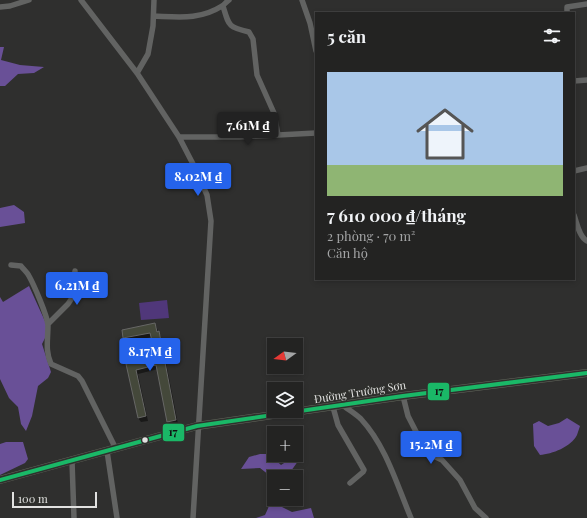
<!DOCTYPE html>
<html lang="vi">
<meta charset="utf-8">
<style>
:root{--surface:#232322;--page:#2b2b2a;--text:#f1f3f6;--muted:#a3a4a5;--line:#404040;--accent:#2563eb}
body{margin:0;font-family:"Playfair Display",serif;background:var(--page);color:var(--text);height:100vh;display:flex;flex-direction:column;font-size:15px;white-space:nowrap}
*{box-sizing:border-box;margin:0}
p{font-size:13px;color:var(--muted)}
.icon{flex:none;width:22px;height:22px;fill:none;stroke:currentColor;stroke-width:2;stroke-linecap:round;stroke-linejoin:round}
.map{position:relative;flex:1;overflow:hidden}
.details{position:absolute;left:315px;top:12px;width:260px;height:268px;display:flex;flex-direction:column;background:var(--surface);border-radius:0px;box-shadow:0 2px 6px #0003,0 0 0 1px var(--line)}
.details>*{flex:none}
.needle{width:26px;rotate:255deg}
.controls{position:absolute;left:267px;top:338px;display:grid;gap:8px}
.controls a{display:grid;place-items:center;width:36px;height:36px;border-radius:0px;background:var(--surface);box-shadow:0 2px 6px #0003,0 0 0 1px var(--line);font-size:20px}
.scale{position:absolute;left:12px;bottom:10px;width:85px;box-sizing:border-box;padding-left:4px;border:2px solid #e1e1e0;border-top:0;font-size:11px;line-height:14px;white-space:nowrap;color:#e1e1e0;-webkit-text-stroke:3px #2f302d;paint-order:stroke}
.price{position:absolute;translate:-50% -34px;padding:0 9px;border-radius:4px;background:var(--accent);color:#fff;font-size:13px;line-height:26px;filter:drop-shadow(0 1px 2px #0008)}
.price::after{content:'';position:absolute;left:50%;top:24px;width:12px;height:9px;margin-left:-6px;background:inherit;clip-path:polygon(0 0,100% 0,50% 100%)}
.price.selected{background:#222;color:#fff}
ul{padding:0;list-style:none}
li{display:grid;align-content:center;gap:8px;height:212px;padding:0 12px}
li span{display:grid;place-items:center;height:124px;border-radius:0px;color:#555}
li>.icon{margin-inline-start:auto}
span .icon{width:72px;height:72px;fill:#fffc;stroke-width:1}
li b{font-size:17px}
h2{display:flex;justify-content:space-between;align-items:center;height:48px;padding:0 12px;font-size:17px}
.map>svg:first-child{display:block}
.green{fill:#50377a}
.forest{fill:#695097}
.shadow{fill:#0007}
.building{fill:#44483a;stroke:#676766}
.lines{fill:none;stroke-linecap:round;stroke-linejoin:round}
.minor{stroke:#626362;stroke-width:5.5}
.highway{stroke:#65695e;stroke-width:8}
.bus-1-casing{stroke:#2f302d;stroke-width:7}
.bus-1{stroke:#1ab867;stroke-width:4}
.bus-dot{fill:#e1e1e0;stroke:#2f302d;stroke-width:1.5}
.labels{text-anchor:middle;stroke-width:3;stroke-linejoin:round;paint-order:stroke}
.street-label{font-size:11px;fill:#e1e1e0;stroke:#2f302d}
.line-badge{stroke:#2f302d;stroke-width:1.5}
.pale-badge-label{font-size:11px;text-anchor:middle;font-weight:bold;fill:#111}
</style>
<div class="map">
<svg width="587" height="518" viewBox="0 0 587 518">
<rect width="100%" height="100%" fill="#2f2f2e"/>
<path class="green" d="M167 300 169 318 141 320 139 303Z"/>
<path class="forest" d="M0 47H4L1 60 20 65 44 67 34 73 18 74 5 86H0Z
M14 205 24 212 25 223 0 227V208Z
M29 286 49 330 42 344 51 372 48 378 38 386 32 416 26 431 21 424 18 407 9 398 0 379V297L3 302Z
M567 418 580 426C579 429 578 432 577 435 571 447 552 454 540 455L534 446 533 424 539 421 548 426 559 423Z
M6 442H23L28 459 25 463 0 475V444Z
M260 454H269L281 465 298 454 301 457 291 471 302 481 296 483V477H274V499H279L278 505 292 512 311 508 314 518H256L265 515C273 499 273 492 269 475L260 468 241 469 249 457Z"/>
<path class="shadow" d="M155 324 161 337 178 424 171 426 168 421 158 369 138 374 148 421 141 422 138 418 127 364 157 358 152 337 127 342 123 331Z"/>
<path class="building" d="M155 323 157 332 159 331 176 420 167 422 156 365 136 370 146 416 138 418 126 364 156 357 150 333 123 338 122 330Z"/>
<g class="lines">
<path class="minor" d="M81 0 137 73 179 137 193 164 207 195 211 221 193 518
M302 0 310 23 316 51
M223 6C229 26 228 27 249 32L253 39 257 75 274 113 278 135
M0 7 10 6 29 0
M567 13V7L587 4
M154 16C179 17 200 20 222 6 224 5 226 2 229 0
M137 73 148 54 153 26 154 0
M574 81 587 80
M179 137H239L316 133
M574 171 587 168
M574 215C577 223 579 237 587 241
M11 265 21 266C23 269 27 272 29 276 34 285 47 315 48 325 48 339 45 351 51 364L78 376 82 381 116 449
M48 324 68 304 72 298 75 271
M403 396 408 416 427 453 442 460 460 480 475 508 486 518
M344 406C349 410 356 414 361 419 386 446 397 485 411 518
M333 407 338 425 364 470 363 472 350 483
M107 451 117 518
M72 461 74 518"/>
<path class="highway" d="M0 480 197 426 403 396 587 373"/>
<g class="bus-1-casing">
<path id="bus-1" d="M0 480 197 426 403 396 587 373"/>
</g>
<use href="#bus-1" class="bus-1"/>
</g>
<circle class="bus-dot" cx="145" cy="440" r="3.5"/>
<g class="labels">
<g class="street-label">
<text transform="translate(360 392) rotate(-9)" y="4">Đường Trường Sơn</text>
</g>
</g>
<g class="line-badge">
<rect x="427" y="382" width="23" height="19" rx="4" fill="#1ab867"/>
<rect x="162" y="423" width="23" height="19" rx="4" fill="#1ab867"/>
</g>
<g class="pale-badge-label">
<text x="439" y="395">17</text>
<text x="173" y="436">17</text>
</g>
</svg>
<div class="controls">
<a><svg class="needle" viewBox="-14 -14 28 28"><path d="M0-13l5 13h-10z" fill="#e53935"/><path d="M0 13l5-13h-10z" fill="#a3a4a5"/></svg></a>
<a><svg class="icon" aria-label="layers" viewBox="0 0 24 24"><path d="M12 4l9 5-9 5-9-5zM3 14l9 5 9-5"/></svg></a>
<a>+</a>
<a>−</a>
</div>
<div class="scale">100 m</div>
<b class="price selected" style="left:248px;top:146px">7.61M ₫</b>
<b class="price" style="left:198px;top:197px">8.02M ₫</b>
<b class="price" style="left:77px;top:306px">6.21M ₫</b>
<b class="price" style="left:150px;top:372px">8.17M ₫</b>
<b class="price" style="left:431px;top:465px">15.2M ₫</b>
<section class="details">
<h2>5 căn<svg class="icon" aria-label="filters" viewBox="0 0 24 24"><path d="M4 7h16M4 17h16"/><circle cx="9" cy="7" r="2"/><circle cx="15" cy="17" r="2"/></svg></h2>
<ul>
<li><span style="background:linear-gradient(#a9c7e8 75%,#8fb573 0)"><svg class="icon" aria-label="home" viewBox="0 0 24 24"><path d="M3 11l9-7 9 7M6 9v11h12V9"/></svg></span><div><b>7 610 000 ₫/tháng</b><p>2 phòng · 70 m²</p><p>Căn hộ</p></div></li>
</ul>
</section>
</div>
